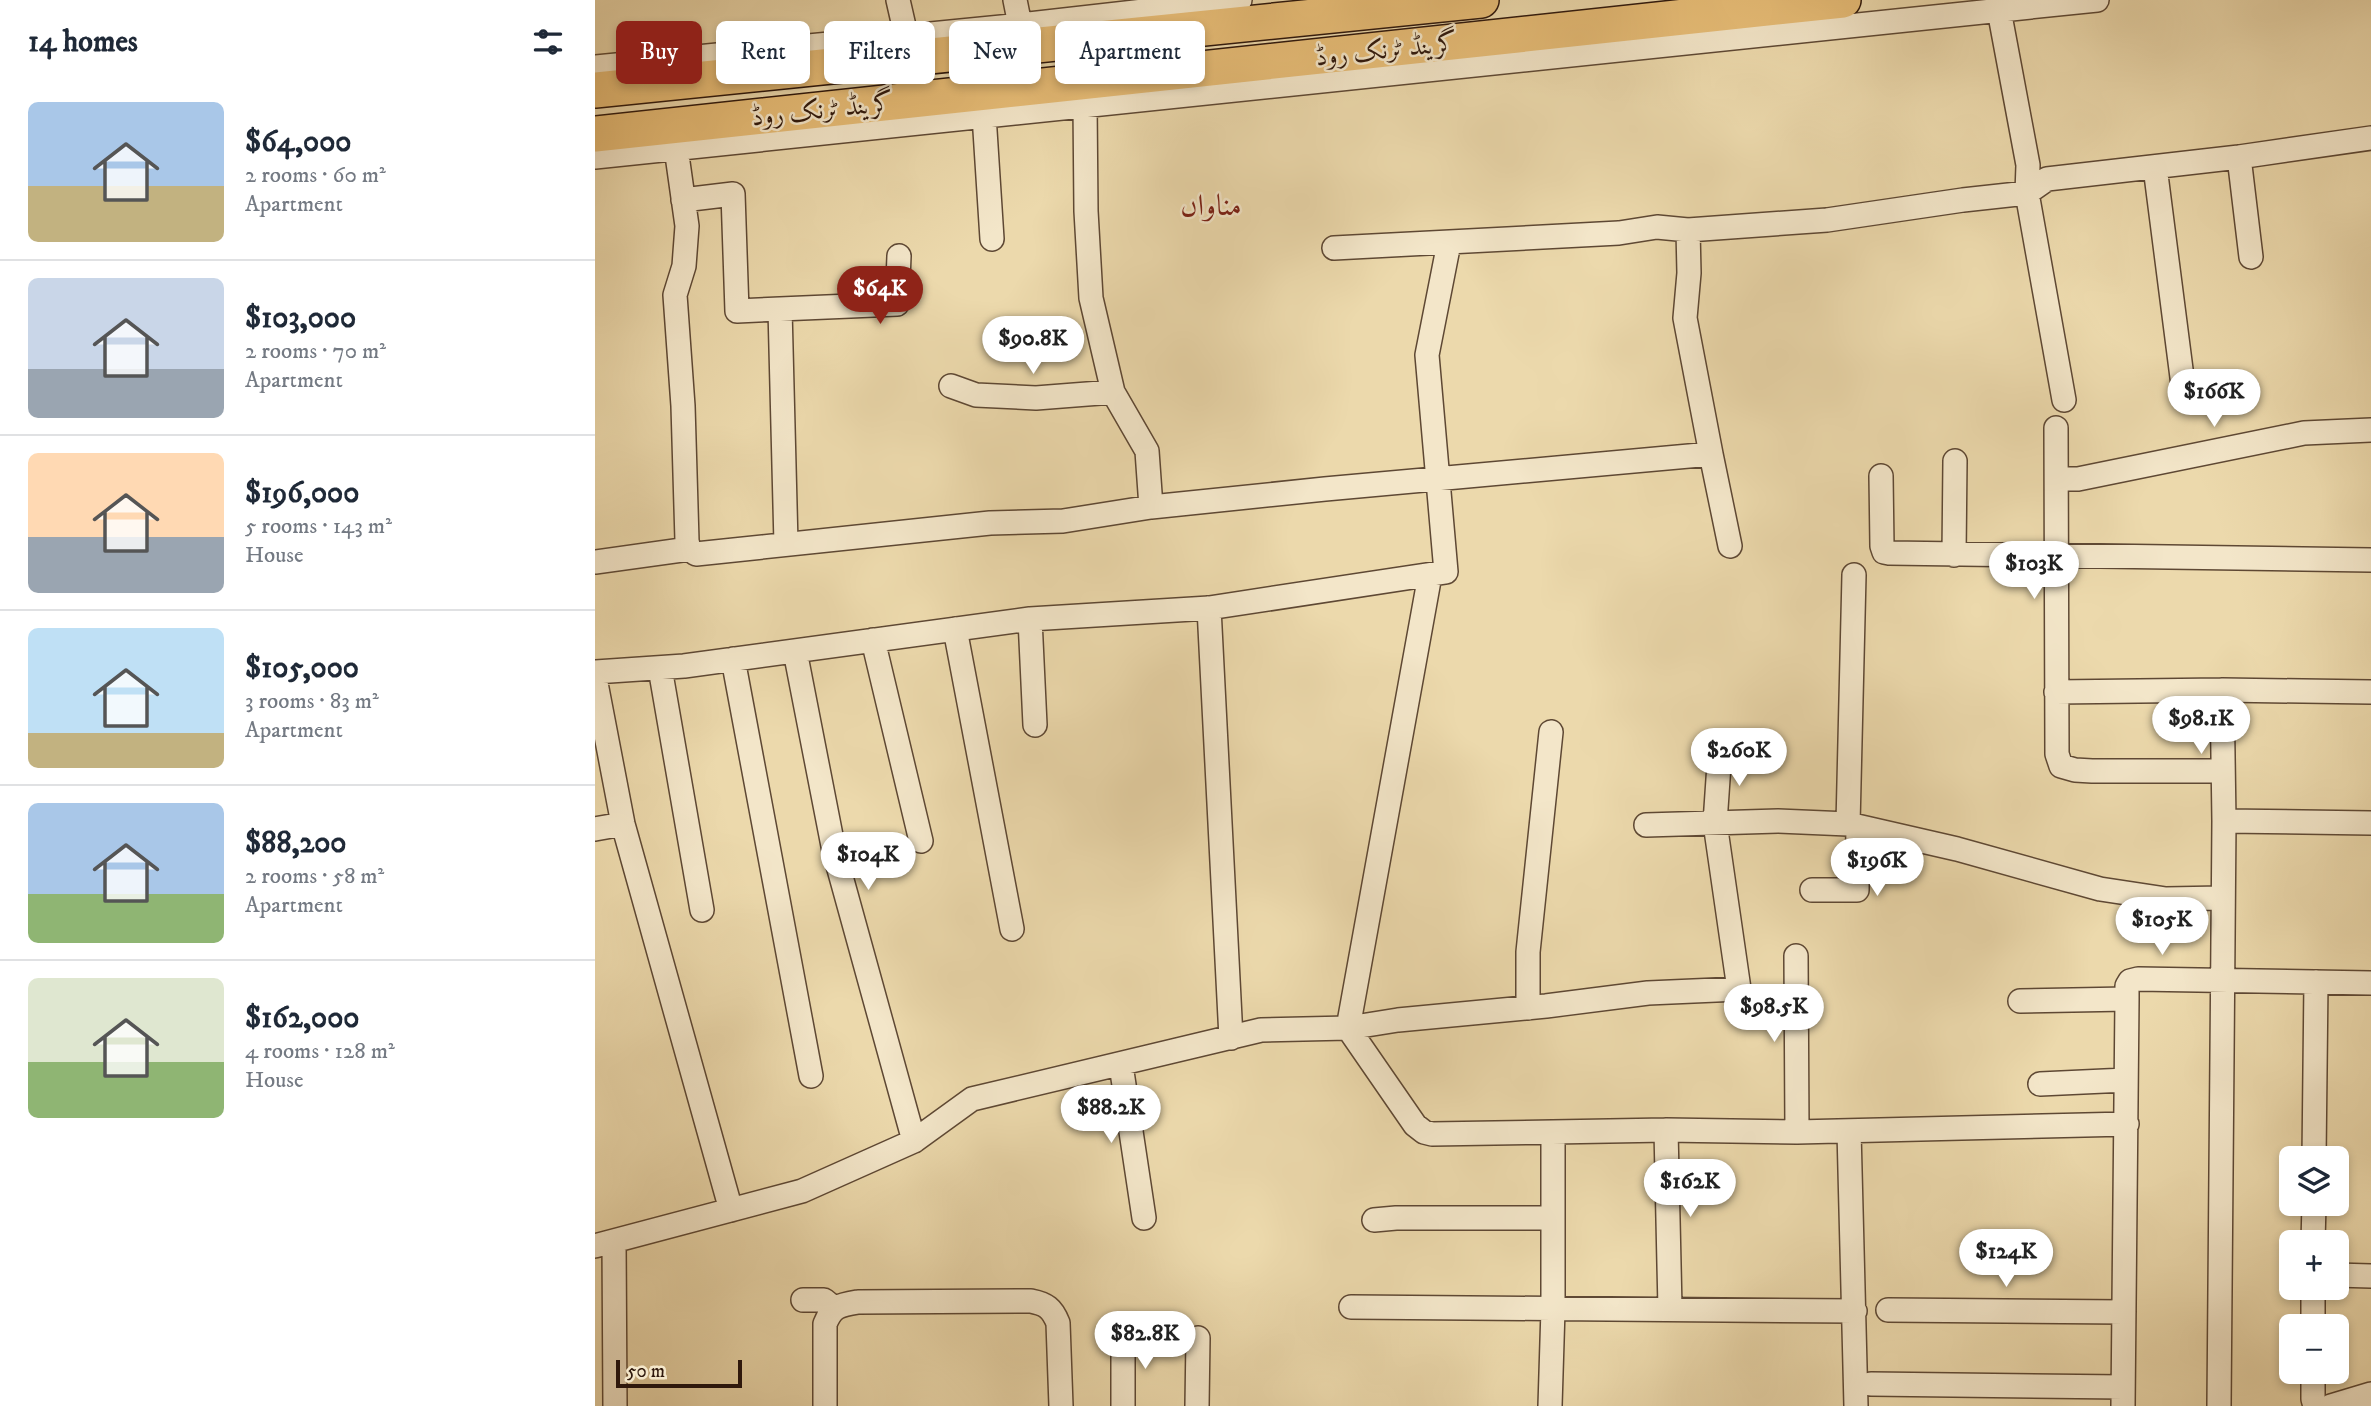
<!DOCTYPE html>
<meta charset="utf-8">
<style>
:root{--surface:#fff;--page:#f2f2f3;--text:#1f2937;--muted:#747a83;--line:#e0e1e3;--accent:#8f2418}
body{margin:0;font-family:"IM FELL DW Pica",Amiri,serif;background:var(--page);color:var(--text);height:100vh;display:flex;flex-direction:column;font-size:26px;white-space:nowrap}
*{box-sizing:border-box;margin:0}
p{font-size:23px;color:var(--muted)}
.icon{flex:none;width:38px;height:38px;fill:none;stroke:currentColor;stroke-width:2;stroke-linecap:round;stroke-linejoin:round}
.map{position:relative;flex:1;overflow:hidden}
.sheet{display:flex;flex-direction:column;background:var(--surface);width:595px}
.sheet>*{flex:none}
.guide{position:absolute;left:21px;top:21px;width:665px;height:63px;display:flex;gap:14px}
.buttons{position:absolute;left:1684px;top:1146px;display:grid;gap:14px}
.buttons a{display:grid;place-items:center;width:70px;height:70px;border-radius:10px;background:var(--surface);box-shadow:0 4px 10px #0003;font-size:35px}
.scale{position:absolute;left:21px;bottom:18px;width:126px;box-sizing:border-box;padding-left:7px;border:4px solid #2f180c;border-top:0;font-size:19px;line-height:24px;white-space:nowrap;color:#2f180c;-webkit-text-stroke:5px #f3e6c9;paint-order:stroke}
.price{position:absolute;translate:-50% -60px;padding:0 16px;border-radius:24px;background:#fff;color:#222;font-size:23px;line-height:46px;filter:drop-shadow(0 2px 4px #0008)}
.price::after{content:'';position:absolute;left:50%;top:42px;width:21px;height:16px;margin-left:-10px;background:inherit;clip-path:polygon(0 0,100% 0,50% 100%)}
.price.selected{background:var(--accent);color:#fff}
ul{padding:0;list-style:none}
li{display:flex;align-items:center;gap:21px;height:175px;padding:0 28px}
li+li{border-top:2px solid var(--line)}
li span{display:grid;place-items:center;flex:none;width:196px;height:140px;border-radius:10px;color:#555}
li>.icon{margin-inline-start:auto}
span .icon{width:84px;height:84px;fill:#fffc;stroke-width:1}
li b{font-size:30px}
h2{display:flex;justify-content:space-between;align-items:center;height:84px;padding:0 28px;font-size:30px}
.pill{padding:0 24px;border-radius:10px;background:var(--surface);box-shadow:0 4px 10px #0003;font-size:24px;line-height:63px}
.pill.selected{background:var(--accent);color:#fff}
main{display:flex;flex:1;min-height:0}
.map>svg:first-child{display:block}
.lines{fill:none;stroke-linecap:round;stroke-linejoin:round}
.minor-casing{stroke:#5e4834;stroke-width:26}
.highway-casing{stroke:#2f180c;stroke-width:38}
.minor{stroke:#f3e6c9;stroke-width:23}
.highway{stroke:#e6bc76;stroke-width:35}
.labels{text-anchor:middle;stroke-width:5;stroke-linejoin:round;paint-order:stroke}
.street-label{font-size:26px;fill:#2f180c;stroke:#f3e6c9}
.quarter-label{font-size:30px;fill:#7a1f14;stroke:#f3e6c9}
</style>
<main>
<section class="sheet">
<h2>14 homes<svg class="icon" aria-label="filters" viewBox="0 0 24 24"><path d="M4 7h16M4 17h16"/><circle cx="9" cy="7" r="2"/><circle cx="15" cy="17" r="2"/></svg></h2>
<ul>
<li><span style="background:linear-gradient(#a9c7e8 60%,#c2b280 0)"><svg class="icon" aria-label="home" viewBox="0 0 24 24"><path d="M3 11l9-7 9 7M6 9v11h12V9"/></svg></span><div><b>$64,000</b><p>2 rooms · 60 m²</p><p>Apartment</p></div></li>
<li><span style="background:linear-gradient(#c9d6e8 65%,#9aa5b1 0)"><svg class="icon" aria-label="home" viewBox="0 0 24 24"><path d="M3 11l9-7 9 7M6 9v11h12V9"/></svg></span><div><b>$103,000</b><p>2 rooms · 70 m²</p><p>Apartment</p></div></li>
<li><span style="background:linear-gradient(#ffd9b3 60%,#9aa5b1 0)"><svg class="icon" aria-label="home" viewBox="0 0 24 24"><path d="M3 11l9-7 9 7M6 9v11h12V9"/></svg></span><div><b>$196,000</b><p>5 rooms · 143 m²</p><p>House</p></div></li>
<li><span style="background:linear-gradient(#bfe0f5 75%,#c2b280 0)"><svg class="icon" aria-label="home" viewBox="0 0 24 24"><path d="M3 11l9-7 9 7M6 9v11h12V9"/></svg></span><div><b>$105,000</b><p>3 rooms · 83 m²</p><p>Apartment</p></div></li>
<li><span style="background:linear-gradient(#a9c7e8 65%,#8fb573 0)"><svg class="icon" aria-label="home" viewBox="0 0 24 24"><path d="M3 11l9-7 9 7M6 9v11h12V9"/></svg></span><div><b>$88,200</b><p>2 rooms · 58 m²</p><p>Apartment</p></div></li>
<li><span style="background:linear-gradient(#dfe7d0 60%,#8fb573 0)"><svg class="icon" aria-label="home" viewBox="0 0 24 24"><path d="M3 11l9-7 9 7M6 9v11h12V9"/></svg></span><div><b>$162,000</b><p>4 rooms · 128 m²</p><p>House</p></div></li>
</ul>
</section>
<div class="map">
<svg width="1776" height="1406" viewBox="0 0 1776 1406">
<rect width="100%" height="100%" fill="#ecd9ac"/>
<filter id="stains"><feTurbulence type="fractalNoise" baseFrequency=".00286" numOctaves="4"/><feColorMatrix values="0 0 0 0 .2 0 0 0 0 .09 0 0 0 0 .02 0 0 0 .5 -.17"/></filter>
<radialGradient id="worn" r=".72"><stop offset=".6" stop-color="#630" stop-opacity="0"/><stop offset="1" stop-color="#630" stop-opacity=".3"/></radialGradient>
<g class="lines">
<g class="minor-casing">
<path id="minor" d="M303 0 311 35
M420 0 425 25
M1404 10 1433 165 1432 193 1469 400
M0 67 425 25 645 0
M490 104 491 211 496 298 518 392 552 451 556 507
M389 115 397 239
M81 148 92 226 89 266 80 295 88 406 92 541 94 549 101 554 395 523 468 521 556 507 730 489 1116 454 1090 318 1094 273 1093 230 1062 227 1024 233 739 248
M0 157 1502 0
M1644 157 1656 257
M1560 167 1588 385
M88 200 138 194 142 311 185 309 191 544
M1093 230 1232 220 1368 200 1432 193 1452 179 1644 157 1776 138
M185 309 302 304 304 256
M356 386 381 395 441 398 518 392
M1461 428 1462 754 1466 766 1480 770 1497 771H1628
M1116 454 1135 546
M1286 476 1287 546 1289 552 1294 553 1776 560
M1463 479H1483L1709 433 1776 430
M1359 555 1360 461
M0 562 94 549
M835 575 753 1028 820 1125 829 1132 837 1134 1071 1130 1202 1132 1532 1124
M614 608 636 1038
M435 619 440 725
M360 629 417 929
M278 640 326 841
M200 651 239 851 319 1141
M138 659 216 1076
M65 668 107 910
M0 672 89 666 435 619 614 608 851 572 832 355 854 243
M0 678 28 824 136 1210
M1461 692 1627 690 1776 692
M1629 821 1776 823
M1253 824 1259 575
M1051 825 1183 821 1253 824 1362 849 1505 889 1571 899 1627 898
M0 829 28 824
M1217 890H1262L1263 827
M1201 956 1202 1132
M1425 1001 1532 999
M933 1008V952L956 732
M526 1065 549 1218
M1445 1084 1531 1080
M1071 1130 1075 1309
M1254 1131 1261 1406
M1719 1158 1721 982
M779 1220 801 1218H958
M19 1241 20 1406
M1718 1242 1719 1204
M0 1246 207 1191 319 1141 377 1099 666 1030 753 1028 803 1020 951 1006 1053 993 1144 989 1120 823 1125 750
M1741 1275 1776 1276
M208 1300H229L240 1309
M756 1307 1260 1311
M1293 1310 1529 1312
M1718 1326V1288
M528 1337V1406
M1718 1372V1399L1720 1406
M1276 1384 1528 1387
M230 1406V1324C237 1306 245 1305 263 1302L436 1301C451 1304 457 1308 463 1323L466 1406
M602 1406 603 1338
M955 1406 958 1309V1133
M1528 1406 1532 999V986L1535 981 1543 979 1776 983
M1624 1406 1629 821 1627 690
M1736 1406 1776 1394"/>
</g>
<g class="highway-casing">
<path id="highway" d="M0 90 886 0
M0 134 1248 0"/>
</g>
<use href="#minor" class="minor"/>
<use href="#highway" class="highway"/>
</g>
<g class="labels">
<g class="street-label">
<text transform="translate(791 49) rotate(-6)" y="9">گرینڈ ٹرنک روڈ</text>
<text transform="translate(227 109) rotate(-6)" y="9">گرینڈ ٹرنک روڈ</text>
</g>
<g class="quarter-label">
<text x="616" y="215">مناواں</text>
</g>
</g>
<rect width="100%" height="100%" filter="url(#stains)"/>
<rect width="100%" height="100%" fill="url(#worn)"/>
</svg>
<div class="buttons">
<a><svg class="icon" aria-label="layers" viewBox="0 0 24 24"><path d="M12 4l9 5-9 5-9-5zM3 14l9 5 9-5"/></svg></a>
<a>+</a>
<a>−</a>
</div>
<div class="scale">50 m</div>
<b class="price selected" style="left:285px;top:326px">$64K</b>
<b class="price" style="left:438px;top:376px">$90.8K</b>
<b class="price" style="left:1619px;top:429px">$166K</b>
<b class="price" style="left:1439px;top:601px">$103K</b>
<b class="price" style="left:1606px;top:756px">$98.1K</b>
<b class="price" style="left:1144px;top:788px">$260K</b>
<b class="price" style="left:273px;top:892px">$104K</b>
<b class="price" style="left:1282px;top:898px">$196K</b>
<b class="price" style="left:1567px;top:957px">$105K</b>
<b class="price" style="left:1179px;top:1044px">$98.5K</b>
<b class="price" style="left:516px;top:1145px">$88.2K</b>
<b class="price" style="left:1095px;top:1219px">$162K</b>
<b class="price" style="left:1411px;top:1289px">$124K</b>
<b class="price" style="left:550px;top:1371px">$82.8K</b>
<div class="guide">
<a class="pill selected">Buy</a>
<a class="pill">Rent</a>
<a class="pill">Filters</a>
<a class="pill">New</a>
<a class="pill">Apartment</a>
</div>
</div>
</main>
